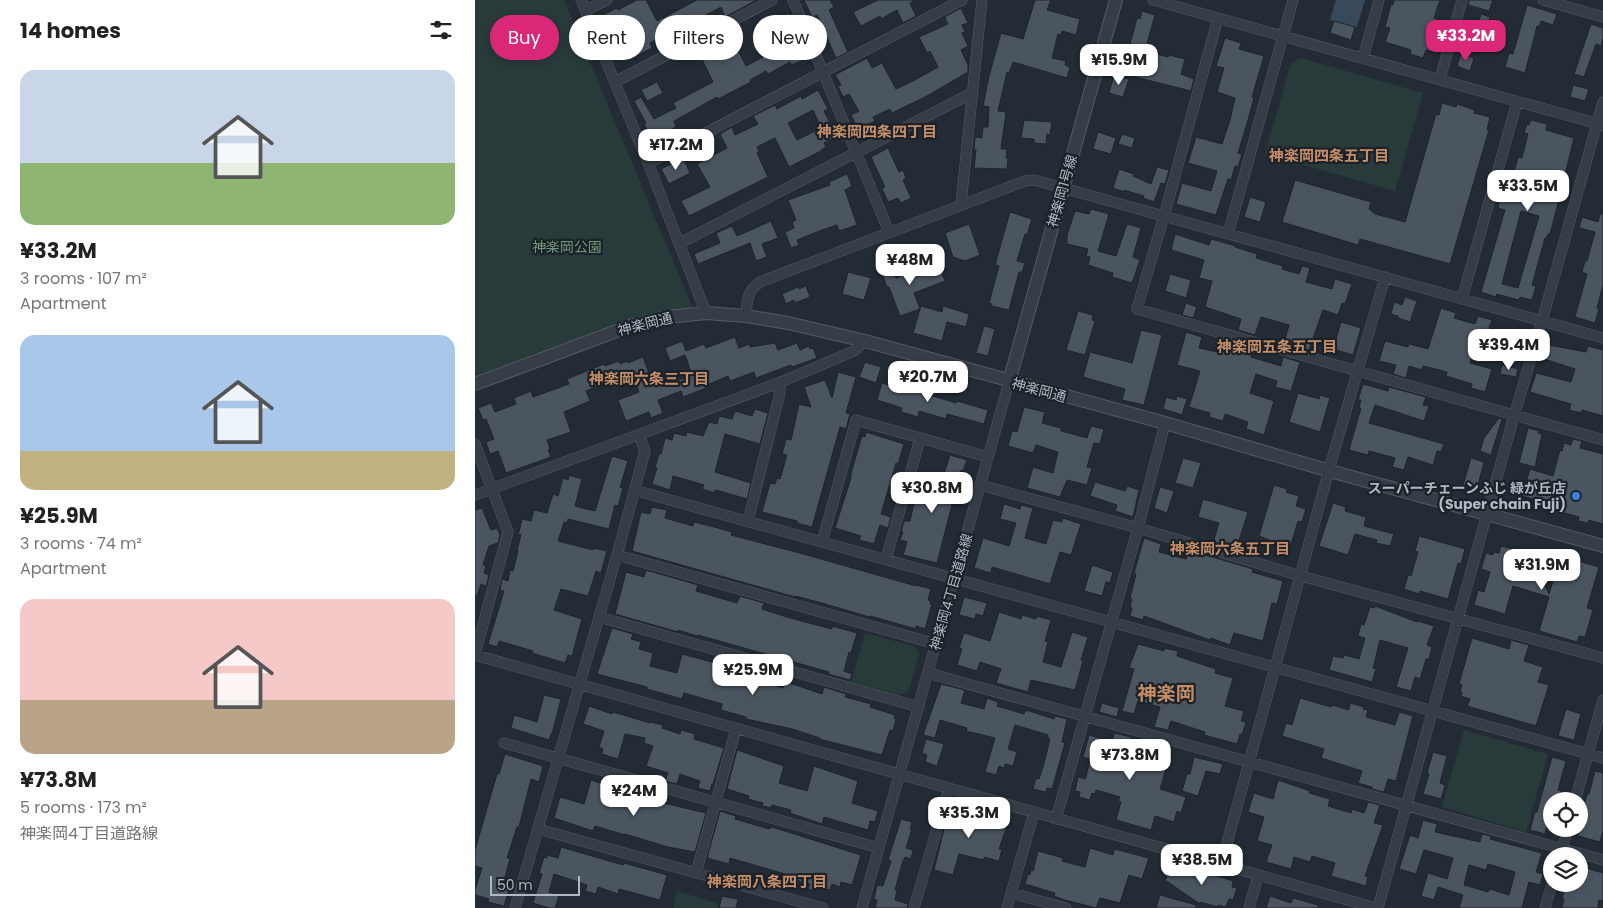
<!DOCTYPE html>
<meta charset="utf-8">
<style>
:root{--surface:#fff;--page:#f6f6f6;--text:#222;--muted:#767676;--accent:#db2777}
body{margin:0;font-family:Poppins,"Noto Sans JP",sans-serif;background:var(--page);color:var(--text);height:100vh;display:flex;flex-direction:column;font-size:19px;white-space:nowrap}
*{box-sizing:border-box;margin:0}
p{font-size:16px;color:var(--muted)}
.icon{flex:none;width:28px;height:28px;fill:none;stroke:currentColor;stroke-width:2;stroke-linecap:round;stroke-linejoin:round}
.map{position:relative;flex:1;overflow:hidden}
.details{display:flex;flex-direction:column;background:var(--surface);width:475px}
.details>*{flex:none}
.banner{position:absolute;left:15px;top:15px;width:475px;height:45px;display:flex;gap:10px}
.buttons{position:absolute;left:1068px;top:792px;display:grid;gap:10px}
.buttons a{display:grid;place-items:center;width:45px;height:45px;border-radius:50%;background:var(--surface);box-shadow:0 2px 8px #0003;font-size:25px}
.scale{position:absolute;left:15px;bottom:12px;width:90px;box-sizing:border-box;padding-left:5px;border:2px solid #b0b8c2;border-top:0;font-size:14px;line-height:18px;white-space:nowrap;color:#b0b8c2;-webkit-text-stroke:4px #1b222a;paint-order:stroke}
.price{position:absolute;translate:-50% -42px;padding:0 11px;border-radius:10px;background:#fff;color:#222;font-size:16px;line-height:32px;filter:drop-shadow(0 1px 2px #0008)}
.price::after{content:'';position:absolute;left:50%;top:30px;width:15px;height:11px;margin-left:-8px;background:inherit;clip-path:polygon(0 0,100% 0,50% 100%)}
.price.selected{background:var(--accent);color:#fff}
ul{padding:0;list-style:none}
li{display:grid;align-content:center;gap:10px;height:265px;padding:0 20px}
li span{display:grid;place-items:center;height:155px;border-radius:15px;color:#555}
li>.icon{margin-inline-start:auto}
span .icon{width:90px;height:90px;fill:#fffc;stroke-width:1}
li b{font-size:21px}
h2{display:flex;justify-content:space-between;align-items:center;height:60px;padding:0 20px;font-size:21px}
.tag{padding:0 18px;border-radius:22px;background:var(--surface);box-shadow:0 2px 8px #0003;font-size:18px;line-height:45px}
.tag.selected{background:var(--accent);color:#fff}
main{display:flex;flex:1;min-height:0}
.map>svg:first-child{display:block}
.green{fill:#283a3a}
.water{fill:#39495c}
.building{fill:#4b5560;stroke:#1d242c;fill-rule:evenodd}
.lines{fill:none;stroke-linecap:round;stroke-linejoin:round}
.minor-casing{stroke:#535b63;stroke-width:11}
.tertiary-casing{stroke:#535b63;stroke-width:14}
.minor{stroke:#363d46;stroke-width:10}
.tertiary{stroke:#363d46;stroke-width:12}
.shop-dot{fill:#3f7fe0;stroke:#1b222a;stroke-width:2}
.labels{text-anchor:middle;stroke-width:4.5;stroke-linejoin:round;paint-order:stroke}
.street-label{font-size:14px;fill:#b0b8c2;stroke:#1b222a}
.park-label{font-size:14px;fill:#729679;stroke:#1b222a}
.poi-label{font-size:14px;font-weight:bold;fill:#b0b8c2;stroke:#1b222a;text-anchor:end}
.neighbourhood-label{font-size:15px;font-weight:bold;fill:#c68e67;stroke:#1b222a}
.district-label{font-size:19px;font-weight:bold;fill:#c68e67;stroke:#1b222a}
</style>
<main>
<section class="details">
<h2>14 homes<svg class="icon" aria-label="filters" viewBox="0 0 24 24"><path d="M4 7h16M4 17h16"/><circle cx="9" cy="7" r="2"/><circle cx="15" cy="17" r="2"/></svg></h2>
<ul>
<li><span style="background:linear-gradient(#c9d6e8 60%,#8fb573 0)"><svg class="icon" aria-label="home" viewBox="0 0 24 24"><path d="M3 11l9-7 9 7M6 9v11h12V9"/></svg></span><div><b>¥33.2M</b><p>3 rooms · 107 m²</p><p>Apartment</p></div></li>
<li><span style="background:linear-gradient(#a9c7e8 75%,#c2b280 0)"><svg class="icon" aria-label="home" viewBox="0 0 24 24"><path d="M3 11l9-7 9 7M6 9v11h12V9"/></svg></span><div><b>¥25.9M</b><p>3 rooms · 74 m²</p><p>Apartment</p></div></li>
<li><span style="background:linear-gradient(#f6c9c9 65%,#b9a48a 0)"><svg class="icon" aria-label="home" viewBox="0 0 24 24"><path d="M3 11l9-7 9 7M6 9v11h12V9"/></svg></span><div><b>¥73.8M</b><p>5 rooms · 173 m²</p><p>神楽岡4丁目道路線</p></div></li>
</ul>
</section>
<div class="map">
<svg width="1128" height="908" viewBox="0 0 1128 908">
<rect width="100%" height="100%" fill="#232b35"/>
<path class="green" d="M0 0H89L219 311 169 316 0 379Z
M826 58 948 93 920 191 790 154 816 63Z
M390 633 439 646 444 653 434 691 424 695 376 682Z
M989 730 1073 754 1051 832 967 807Z
M202 891 244 904 243 908H198Z"/>
<path class="water" d="M861 0H890L882 27 855 20Z"/>
<path class="building" d="M162 0H171L182 21 222 0H282L250 17 246 7 196 34V32L175 43 177 48 154 60 148 48 163 40 152 18 134 27 128 15 142 8 143 10Z
M329 0H355L359 7 354 10 373 52 361 58 342 15 337 17Z
M403 0H441L435 3 441 16 428 23 422 10 406 19 405 16 386 26 378 12Z
M560 0H576L572 10 605 19 601 35 587 31 586 35 583 34 577 58 591 61 590 65 595 67 592 78 538 62 534 73 532 72 523 111 531 112 526 149H532L531 158H533L532 169 499 168 501 150 499 149 500 137 507 138 508 127H513L514 107 508 106 514 76 526 33 548 39Z
M919 0H965L959 18 966 21 962 35 966 36 961 53 951 50 948 58 935 54 936 50 910 42 915 28 910 27 916 4 918 5Z
M994 0H1018L1014 11 993 5Z
M1052 5 1082 14 1078 25 1066 21 1064 27 1062 26 1050 73 1030 67 1034 53 1038 54Z
M486 8 493 23 487 25 490 32 487 33 493 46 486 50 493 65V72L452 96 417 113 415 109 398 117 400 121 383 129 376 115 384 111 374 94 368 97 363 86 366 85 360 75 392 58 397 68 407 63 421 89 438 81 463 67 455 51 452 53 444 37 473 24 470 18 471 16Z
M667 11 680 15 670 51 693 57 694 55 710 59 706 74 719 79 716 91 652 75 659 49 654 48 662 18 665 19Z
M314 13 321 26 318 27 325 40 323 41 331 59 317 65 315 62 293 74 291 71 275 80 276 82 243 99 242 97 199 121 201 127 177 139 169 124 171 123 159 101 166 97 179 119 201 108 198 103 238 82 224 53 256 37 271 66 290 56 278 31Z
M1006 14 1015 17 1011 31 1002 28Z
M859 21 880 27 876 40 855 33Z
M1116 24 1128 28V38L1126 46 1121 44 1109 77 1099 74Z
M139 32 146 46 138 50 131 37Z
M750 38 766 43 764 49 789 56 777 97 779 98 773 120 763 153 767 154 763 167 760 166 756 180 753 179 741 215 701 204 707 183 736 191 742 171 713 163 721 137 747 144 755 120 760 98 742 92 749 68 741 66Z
M986 54 999 58 995 71 982 66Z
M639 75 654 79 648 97 634 93Z
M182 82 188 93 172 101 166 90Z
M1098 85 1114 89 1110 101 1095 97Z
M343 90 353 109 349 111 362 137 349 143 351 147 346 150V151L314 167 300 138 282 147 284 151 282 153 293 177 214 216 206 201 235 187 222 164 252 148 245 134 257 127 260 135 283 124 278 116 300 105 302 109 326 96 327 99ZM338 110 346 128 322 140 313 123Z
M967 103 981 107 982 104 1000 110 999 113 1015 117 1012 130H1014L975 264 885 239 883 245 807 222 820 180 896 202 894 209 900 214 930 222 961 114 964 115Z
M549 120 577 122 575 135 572 134 571 144 559 143V139L546 138Z
M1056 120 1072 124 1071 130 1099 138 1087 187 1095 190 1092 199 1085 196 1075 234H1073L1071 239 1070 238 1057 285 1061 286 1057 300 1045 297 1044 300 1022 294 1021 297 1006 292 1030 210 1023 208 1024 203H1023L1031 178 1037 179 1043 157 1047 158 1053 134 1049 133 1052 124 1054 125ZM1046 211 1064 216 1043 288 1027 284Z
M623 132 641 138 636 154 618 149Z
M647 134 660 138 657 148 643 144Z
M413 148 424 172 428 170 431 178 428 180 436 198 426 203 423 198 413 202 407 188 410 187 396 157Z
M208 158 215 173 194 184 186 169Z
M682 167 694 170 690 184 686 183 679 202 668 198 669 196 649 190V192L638 188 644 169 659 174 658 176 676 184Z
M372 174 377 186 370 190 382 225 364 231 362 225 347 230 322 240 324 245 316 248 310 232 319 228 317 222 321 220 313 200 355 185 354 182Z
M775 197 791 202 785 222 769 217Z
M616 209 634 214 623 251 641 256 652 224 666 228 658 257 665 260 657 283 637 277 638 273 613 265 615 257 611 256 613 249 592 244V235L600 211 614 214Z
M535 212 557 219 552 235 550 234 542 261 550 263 547 272H544L534 310 516 306 517 304 514 303 524 266 521 265V261Z
M1125 214H1128V285L1122 308 1124 309 1120 323 1100 317 1112 274 1107 272 1110 261H1112L1120 232 1104 228 1107 217 1123 222Z
M296 221 303 238 287 244 292 257 281 261 275 243 223 264 219 254 245 243 241 233 257 226 262 236Z
M494 224 505 255 490 261 478 257 470 233Z
M700 234 734 245 736 239 761 246 760 247 782 254 781 258 808 266 807 269 824 274 827 266 835 268 831 282 857 289 860 279 877 284 870 304 867 303 863 315 848 310 834 350 809 343 814 325 786 317 780 335 763 330 766 319 730 307 737 281 724 278 729 260 696 250Z
M416 264 421 278 440 270 441 274 464 266 470 281 439 293 445 309 425 316 414 287H412L405 268Z
M373 272 396 278 389 300 367 294Z
M695 274 716 280 711 298 690 291Z
M331 286 335 297 320 303 319 300 311 304 307 294 323 287 324 289Z
M930 297 942 301 935 322 923 318V316L916 314 919 302 927 305Z
M711 303 722 307 718 318 707 315Z
M446 306 467 312 468 306 494 314 491 327 472 322 467 341 438 333Z
M966 308 981 313 979 318 1000 324 1003 316 1017 320 1014 328 1033 334 1034 329 1047 333 1041 350 1026 345 1025 349 1001 342 995 363 1017 369 1010 392 996 388 997 384 971 376 972 372 948 366 947 370 934 366 931 378 918 374 921 365 904 361 910 341 933 347 934 344 953 349Z
M603 311 618 315 617 320 620 321 610 355 591 350Z
M866 322 886 328 878 355 858 349Z
M509 326 520 329 513 356 501 353Z
M666 330 687 335 669 405 647 400 650 389 608 377 615 352 657 363Z
M711 332 727 337 724 348 746 353 749 343 758 345 759 343 769 346 768 350 777 354 776 357 806 366 808 357 825 362 816 391 800 387 802 381 781 374 775 393 799 401 789 435 771 429 773 422 750 414 748 421 734 417 735 413 714 407 725 371 702 365Z
M260 337 264 348 274 344 275 347 300 343 303 350 322 343 325 350 334 346 335 349 338 348 342 358 317 367 316 365 281 378 279 372 255 381 253 376 230 386 231 388 208 397 206 391 183 400 188 413 176 418 174 412 151 421 143 400 164 392 157 375 142 381 141 378 111 391 115 401 89 412 96 432 72 440 75 449 73 450 76 457 31 473 23 451 15 454 11 442 19 439 11 419 8 420 3 408 16 403 20 412 41 404 39 398 56 391 58 397 94 384 92 379 129 364 130 366 144 361 145 364 152 361 153 363 168 357 178 384 191 379 193 384 217 375 210 355 195 361 190 348 207 341 211 351 229 344 231 348Z
M1069 344 1111 352 1113 346 1128 350V416L1107 410 1106 413 1094 410 1096 404 1055 392 1061 373 1096 382 1100 369 1066 358Z
M390 362 406 367 401 383 384 377Z
M1027 365 1043 369 1041 377 1025 374Z
M363 372 381 377 371 413 375 414 371 429 365 427 337 527 322 523V521L287 512 295 483 300 484 302 478 305 479 312 455 307 454 311 439 316 440 324 404 336 407 329 387 350 380 357 398Z
M434 381 454 387 451 394 481 403 482 401 513 410 509 424 472 414 471 419 444 411 443 417 426 412 427 408 402 400 407 383 431 390Z
M888 384 913 391 914 387 951 397 948 405 954 406 949 421 900 405 894 423 969 444 966 452 962 451 958 465 933 457 929 470 917 467 920 458 894 451 893 455 874 450 886 408H884L886 400H883Z
M823 393 844 399 845 395 855 398 845 432 814 422Z
M702 396 712 399 707 415 688 409 691 397 701 400Z
M549 407 570 412 567 423 586 428V431L612 438 616 426 629 429 625 444 619 443 612 467 617 468 612 485 592 480 585 497 552 488 558 467 578 473 583 452 561 445 558 453 533 446 537 431 542 432Z
M280 409 293 413 285 444 250 434 240 472 276 483 272 499 248 492 240 490V493L227 489 229 485 198 476 195 490 177 484 182 468 180 467 184 454H186L190 438 197 440 199 433 211 436 212 432 228 436 234 422 242 424 244 416 257 419 260 411 277 416Z
M1024 418 1027 419 1016 455 1005 451 1009 438Z
M1053 428 1064 431 1063 433 1067 434 1060 467 1044 463Z
M391 432 429 444 423 464 421 463 406 514 416 517 413 528 405 525 399 544 384 540 386 536 360 528 376 478V473L387 436 390 437Z
M1098 439 1107 441 1105 448 1128 454V524L1114 520 1113 523 1103 521 1104 517 1071 508 1072 503 1047 496 1055 469 1078 476 1085 450 1087 451 1089 443 1096 445Z
M475 455 492 460 488 471 486 470 462 563 428 555 432 542 425 540 428 532H426L429 521H435L445 477 466 483Z
M137 456 153 461 145 487 148 488 143 506 140 505 134 529 93 519 92 523 89 522 83 541 118 550V548L132 551 126 573 121 571 113 596 86 589 79 610 107 619 97 656 93 655 90 663 57 653 58 651 24 641 22 647 13 644 29 591 25 590 27 579 33 581 35 570 38 571 43 551H42L46 534 43 536 47 519 56 521 59 510 72 513 78 494 83 496 88 478 93 480 94 475 107 479 100 506 120 511Z
M708 458 726 463 718 488 700 483Z
M996 458 1009 462 1002 489 988 485Z
M620 482 650 491 652 486 664 490 658 517 640 511 642 505 615 496Z
M799 485 812 489 811 492 824 496 821 506 831 509 827 522 823 521 814 551 795 545 797 541 784 536Z
M685 487 699 491 692 513 679 508Z
M728 499 773 512 761 550 738 543 744 523 723 517Z
M858 503 871 507 870 511 891 517 889 526 919 534 915 546 901 543 902 540 880 534 873 555 844 546Z
M529 504 545 509 546 505 558 508 550 538 571 544 578 520 587 522 588 518 606 524 596 555 585 552 575 584 517 567 516 573 499 568 508 538 534 546 541 523 525 519Z
M177 507 192 510 190 518 218 526 219 522 243 528 257 532 256 535 332 555 441 586V585L456 589 453 600 456 601 455 604H457L450 629 441 626V629L395 616 394 617 347 603 320 596V597L157 551 166 512 175 514Z
M7 508 16 530 22 528 25 535 23 543 14 546 8 565 11 566 9 573 14 575 11 586 6 584 2 596H0V510Z
M944 536 990 549 986 564 983 563 973 599 945 591 944 594 929 589 933 575 936 576 943 552 940 551Z
M669 538 686 544 684 552 711 559 714 550 778 569 777 572 808 581 802 604 797 603 788 641 759 633 755 645 736 638 735 640 669 616 668 620 655 616 657 608 655 607 657 599 655 598 661 574 659 573Z
M1026 546 1035 548 1031 563 1054 551 1074 594 1086 556 1124 567 1112 608 1118 610 1110 637 1104 636 1102 642 1064 631 1074 597 1038 586 1030 614 999 605 1003 590 1009 592 1015 572 1006 569 1011 553 1018 555 1019 552 1024 553Z
M617 565 638 572 635 583 631 582 627 596 609 591Z
M171 570 223 585 221 591 238 596 262 603 265 596 289 603 287 609 315 618 357 629V626L382 633 376 653 374 652 369 671 377 674 375 680 353 674 354 672 223 635 222 636 203 630V632L140 614 151 572 169 577Z
M489 597 512 603 508 616 501 614 500 619 484 615Z
M900 606 942 622 943 621 959 626 952 645 957 647 954 659H951L945 679 940 677 936 691 921 687 933 648 905 640 898 668 901 669 897 682 854 670 858 656 868 658 869 655 884 659 890 638 883 636 886 624 889 625 895 607 899 608Z
M524 612 546 619 547 615 561 619 562 616 576 620 570 641 573 642 568 662 586 667 597 632 613 637 606 660 608 661 600 690 556 680 553 692 521 683 526 669 505 662 502 671 482 665 487 649 484 648 489 633 515 641Z
M137 628 158 634 156 639 166 642 164 649 178 653 175 666 202 673 207 654 270 671 268 676 308 688 309 681 347 694 349 687 371 694 370 697 396 704 395 707 420 715 419 718 421 719 418 731 415 730 407 755 344 739 345 738 317 729 271 719V717L246 710 247 704 209 693 207 699 172 689V687L122 674Z
M997 638 1034 649 1036 640 1054 645 1049 661 1068 667 1063 682 1074 685 1061 726 992 706 995 699 986 696 987 692 985 691 987 685 984 684Z
M663 644 689 651V648L703 651 702 656 741 669 740 673 758 678 750 706 769 711 766 721 771 722 767 735 765 734 762 744 729 735 730 732 696 721 693 730 679 727 685 707 663 701 659 714 647 711 659 669 654 668Z
M466 684 490 690 486 703 509 709 512 698 523 702 522 706 549 714 551 710 579 719 580 716 592 719 587 742 590 743 577 789 572 788 571 792 558 789 561 778 564 779 568 767 575 739H573V735L540 725 533 749 542 752 538 766 530 764 529 768 524 766 521 775 510 772 520 738 491 731 492 728 465 720 460 738 448 735Z
M69 695 86 699 77 734H76L74 740 36 728 39 715 62 722Z
M825 698 856 707 857 705 874 710 875 703 889 707 888 709 893 710 891 717 920 725 924 712 938 716 921 781 913 779 909 792 897 789V787L883 783 887 771 846 758 849 749 807 736 811 723 817 725Z
M627 703 644 708 642 717 624 712Z
M114 706 137 714 138 712 175 723V722L188 725 187 728 205 734 206 730 220 734 219 739 249 748 238 784H237L235 791 223 788 225 781 205 774 202 784 190 781 193 773 171 766 178 746 169 743 170 738 150 734 143 759 127 754 128 749 124 747 129 731 108 724Z
M1091 709 1106 714 1099 740 1083 736Z
M639 733 656 737 653 748 678 755 682 744 692 747 689 760V761L693 763 685 789 711 797 706 813 702 811 699 822 680 816 676 830 641 820 646 802 643 801 645 797 621 790 620 794 617 793 615 800 604 797 605 792 600 791 603 777 610 779 611 777 615 759 608 757 614 735 637 742Z
M451 739 469 744 462 766 450 762 452 755 447 753Z
M262 750 309 766 304 783 332 791 339 766 383 781 377 803 403 811 400 822 395 821 393 830 349 817 347 824 315 813 316 810 297 805 296 808 287 806 288 803 273 799 274 796 252 789Z
M958 752 972 756 965 783 970 785 966 799 948 794 954 774 952 773Z
M30 754 68 766 64 782 56 779 44 827H42L32 858 35 859 28 884 35 886 29 906 13 902 14 899 0 895V890L7 868 0 866V850L22 774H24Z
M719 757 748 764 745 774 731 771 723 796 707 791 712 774H715Z
M1077 757 1091 761 1083 790 1086 791 1083 801H1076V808L1070 834 1055 830 1060 812H1062Z
M1120 771 1128 773V831L1125 842 1103 836 1104 824 1112 794H1114Z
M116 780 146 790 181 798 180 801 231 813 220 852 193 847 150 834V835L120 826 118 831 79 818 85 797 109 804Z
M803 780 835 791 834 793 855 799 853 806 876 813 877 809 889 813 893 802 905 805 899 823 908 825 890 876 893 877 891 886 856 876 860 863 837 856 835 862 819 857 816 869 791 862 797 845 782 841 789 817 773 812 779 793 798 799Z
M478 803 498 810 497 814 521 821 522 819 533 823 524 849H527L524 861 509 857V860L484 854 478 875 459 870 469 829Z
M245 811 261 816 260 819 294 829 297 827 386 855 377 885 366 882 365 887 357 884 355 890 344 887 342 891 333 889 335 884 309 877 310 874 255 858 254 864 232 858Z
M426 819 437 822 435 829H437L431 848 438 850 436 859 430 857 427 864 420 890H422L420 900 433 904 432 908H400L402 900 399 899 402 885 408 886 416 861 413 860Z
M948 820 962 824 960 832 1005 842 1007 834 1016 836 1015 839 1067 853 1061 872 1068 874 1065 885 1054 882 1047 908H984L988 895 963 887 959 900 946 896 953 873 972 879 978 858 949 850 941 874 924 869 935 835 943 838ZM1013 864 1040 872 1034 895 1015 889 1013 892 989 885 994 865 1011 870Z
M86 847 148 865 149 863 192 875 185 900 144 889 143 894 123 887 121 894 110 891 112 885 79 874 74 892 84 895 80 908H74L58 903 67 874 64 873 69 857 72 858V855L83 858Z
M615 848 638 855 639 849 674 858 667 879 654 875 645 903 625 898 621 908 590 900 579 896 580 893 550 884 553 874 555 875 556 870 558 871 563 851 588 858 587 861 610 867Z
M696 862 711 873 725 877 727 871 758 881 757 887 762 888 758 900 754 899 751 907 743 905V907L725 902V904L690 880 692 877 687 874Z
M1104 866 1128 873V901L1124 900 1123 908H1087L1089 899 1087 898 1091 884H1104Z
M685 895 721 905V908H681Z
M247 896 263 899 261 908H244Z
M795 896 816 903 818 898 843 905V908H791Z"/>
<g class="lines">
<g class="minor-casing">
<path id="minor" d="M106 0 173 163 231 313
M318 0 414 232
M678 0 1127 125
M1068 0 1128 17
M111 10 132 0
M743 18 689 216 662 309 1128 440
M888 58 904 0
M965 79 987 0
M140 82 297 0
M173 163 487 0
M486 204 507 0
M753 234 818 0
M205 243 497 93
M987 299 1042 102
M271 316C272 300 272 291 285 282L550 181 559 180 1128 338
M0 444 33 532 0 654
M505 485 663 528 826 576 1128 658
M159 490 1128 758
M0 495 306 382 379 351 390 341
M273 521 304 397 306 382
M347 542 381 420 513 457
M142 555 461 644
M411 559 445 439
M124 617 444 707
M0 655 901 908
M453 673 1128 860
M29 743 404 848
M1100 801 1128 700
M581 819 663 528 690 423
M63 829 348 908
M1085 856 1093 829
M746 865 857 459 910 277
M221 873 261 729
M536 893 591 908
M40 908 142 555 170 451 164 435
M387 908 534 382
M439 908 474 788
M532 908 559 812
M774 908 783 876
M903 908 1039 416 1067 321 1128 102
M1070 908 1077 884"/>
</g>
<g class="tertiary-casing">
<path id="tertiary" d="M534 382 641 0
M0 384 155 326 192 317 231 313 271 316 313 323 390 341 690 423 855 471 1128 546"/>
</g>
<use href="#minor" class="minor"/>
<use href="#tertiary" class="tertiary"/>
</g>
<circle class="shop-dot" cx="1101" cy="496" r="5"/>
<g class="labels">
<g class="street-label">
<text transform="translate(587 191) rotate(-74)" y="5">神楽岡1号線</text>
<text transform="translate(170 324) rotate(-14)" y="5">神楽岡通</text>
<text transform="translate(564 390) rotate(15)" y="5">神楽岡通</text>
<text transform="translate(476 592) rotate(-74)" y="5">神楽岡4丁目道路線</text>
</g>
<g class="park-label">
<text x="92" y="252">神楽岡公園</text>
</g>
<g class="poi-label">
<text x="1091" y="493">スーパーチェーンふじ 緑が丘店<tspan x="1091" dy="16">(Super chain Fuji)</tspan></text>
</g>
<g class="neighbourhood-label">
<text x="402" y="137">神楽岡四条四丁目</text>
<text x="854" y="161">神楽岡四条五丁目</text>
<text x="802" y="352">神楽岡五条五丁目</text>
<text x="174" y="384">神楽岡六条三丁目</text>
<text x="755" y="554">神楽岡六条五丁目</text>
<text x="292" y="887">神楽岡八条四丁目</text>
</g>
<g class="district-label">
<text x="691" y="700">神楽岡</text>
</g>
</g>
</svg>
<div class="buttons">
<a><svg class="icon" aria-label="locate" viewBox="0 0 24 24"><circle cx="12" cy="12" r="6"/><path d="M12 2v4M12 18v4M2 12h4M18 12h4"/></svg></a>
<a><svg class="icon" aria-label="layers" viewBox="0 0 24 24"><path d="M12 4l9 5-9 5-9-5zM3 14l9 5 9-5"/></svg></a>
</div>
<div class="scale">50 m</div>
<b class="price selected" style="left:991px;top:62px">¥33.2M</b>
<b class="price" style="left:644px;top:86px">¥15.9M</b>
<b class="price" style="left:201px;top:171px">¥17.2M</b>
<b class="price" style="left:1053px;top:212px">¥33.5M</b>
<b class="price" style="left:435px;top:286px">¥48M</b>
<b class="price" style="left:1034px;top:371px">¥39.4M</b>
<b class="price" style="left:453px;top:403px">¥20.7M</b>
<b class="price" style="left:457px;top:514px">¥30.8M</b>
<b class="price" style="left:1067px;top:591px">¥31.9M</b>
<b class="price" style="left:278px;top:696px">¥25.9M</b>
<b class="price" style="left:655px;top:781px">¥73.8M</b>
<b class="price" style="left:159px;top:817px">¥24M</b>
<b class="price" style="left:494px;top:839px">¥35.3M</b>
<b class="price" style="left:727px;top:886px">¥38.5M</b>
<div class="banner">
<a class="tag selected">Buy</a>
<a class="tag">Rent</a>
<a class="tag">Filters</a>
<a class="tag">New</a>
</div>
</div>
</main>
